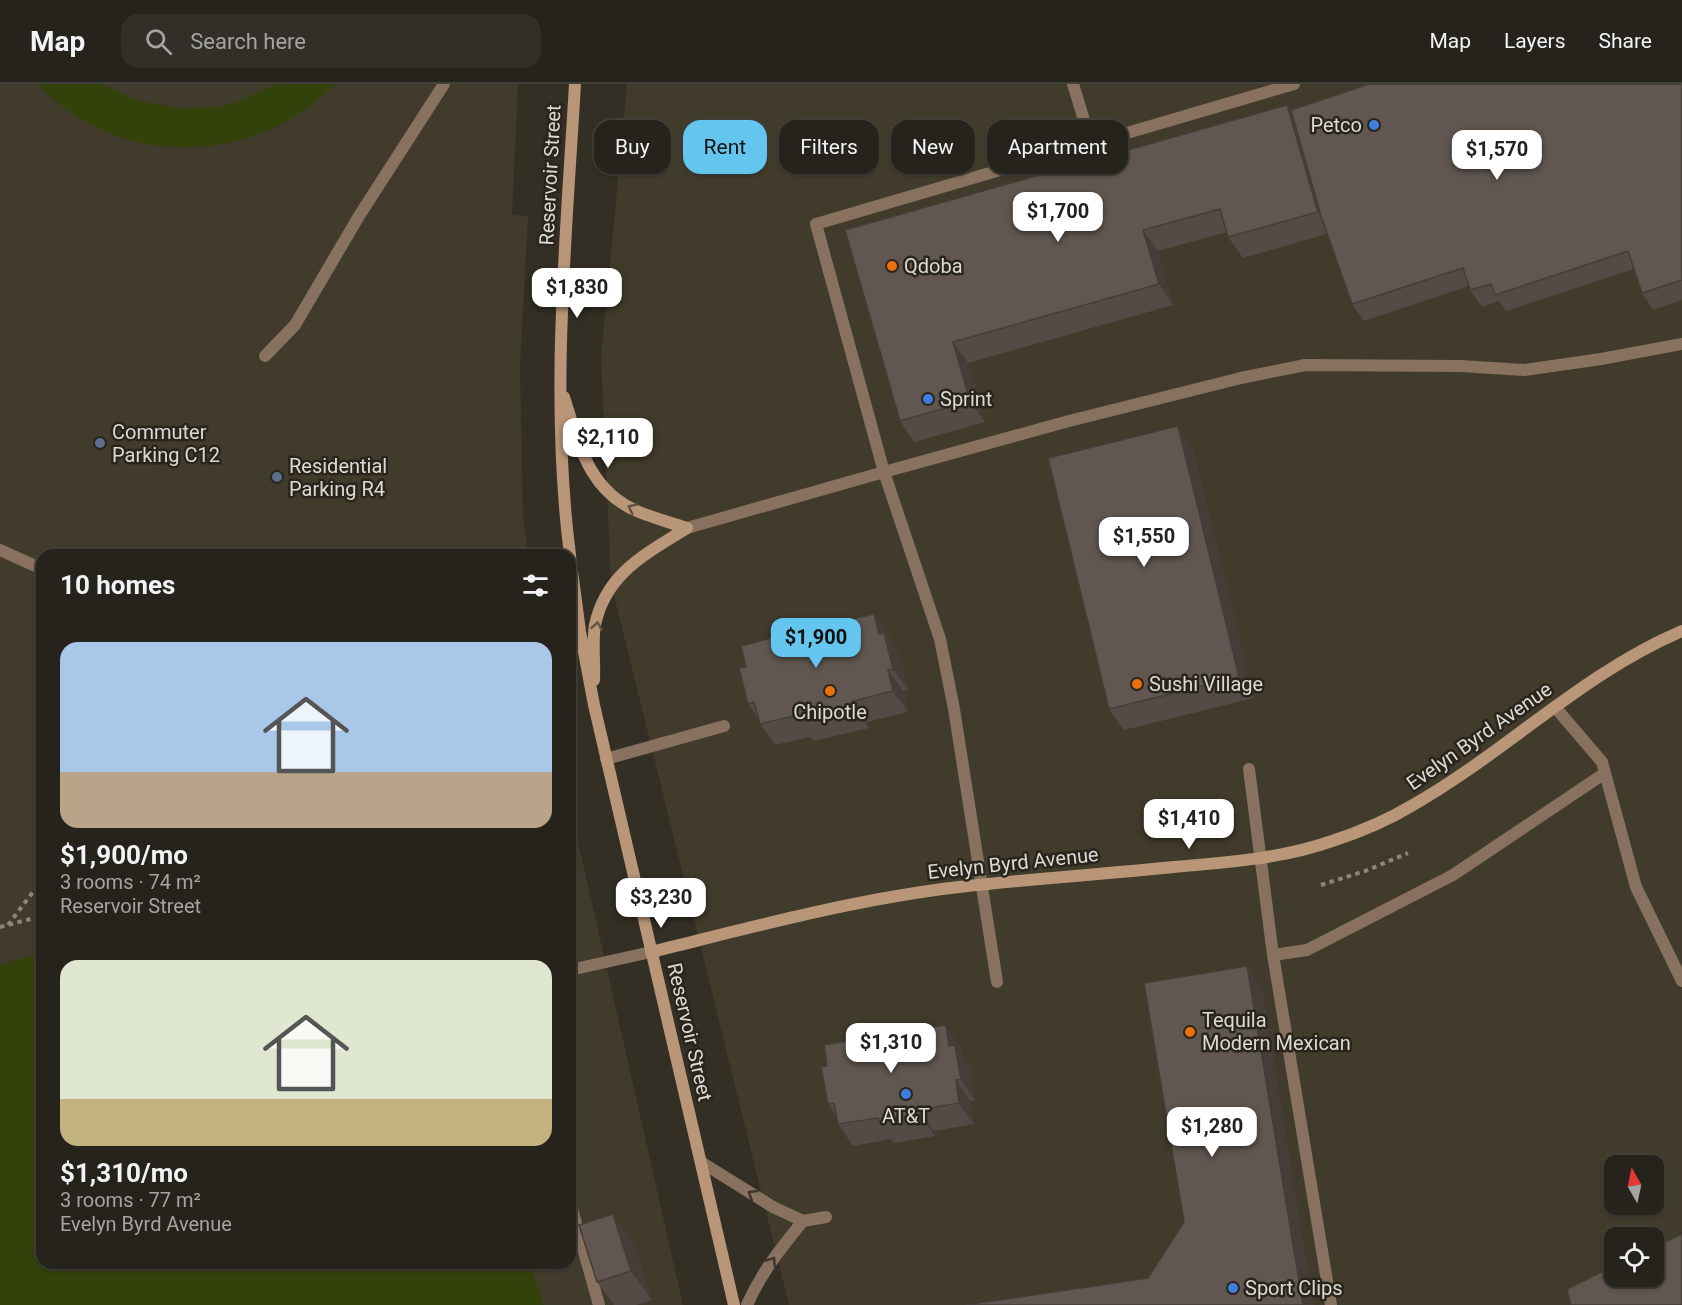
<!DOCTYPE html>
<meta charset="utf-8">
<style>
:root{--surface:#26231c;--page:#322f29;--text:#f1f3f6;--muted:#a4a4a3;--line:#42403b;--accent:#64c5ee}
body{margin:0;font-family:Roboto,sans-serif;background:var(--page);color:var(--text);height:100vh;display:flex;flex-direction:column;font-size:22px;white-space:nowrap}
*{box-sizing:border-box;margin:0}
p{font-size:20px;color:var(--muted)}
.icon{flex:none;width:33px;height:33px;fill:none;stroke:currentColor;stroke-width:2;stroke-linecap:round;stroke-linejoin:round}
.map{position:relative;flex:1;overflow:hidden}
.drawer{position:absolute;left:36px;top:465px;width:540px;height:720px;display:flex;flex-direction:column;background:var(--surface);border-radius:18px;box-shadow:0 2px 4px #0004,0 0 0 2px var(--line)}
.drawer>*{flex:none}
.hud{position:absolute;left:594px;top:36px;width:570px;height:54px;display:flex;gap:12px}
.needle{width:39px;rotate:351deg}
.tools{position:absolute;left:1604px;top:1071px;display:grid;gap:12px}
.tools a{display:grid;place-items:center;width:60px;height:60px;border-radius:12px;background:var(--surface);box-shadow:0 2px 4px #0004,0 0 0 2px var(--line);font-size:30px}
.price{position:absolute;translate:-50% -51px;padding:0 14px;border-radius:12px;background:#fff;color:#222;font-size:20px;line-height:39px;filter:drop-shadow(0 2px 3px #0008)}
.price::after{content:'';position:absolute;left:50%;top:36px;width:18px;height:14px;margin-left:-9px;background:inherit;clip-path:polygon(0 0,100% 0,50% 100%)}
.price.selected{background:var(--accent);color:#111}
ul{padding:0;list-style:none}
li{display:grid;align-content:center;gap:12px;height:318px;padding:0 24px}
li span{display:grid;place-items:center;height:186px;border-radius:18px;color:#555}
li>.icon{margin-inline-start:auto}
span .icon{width:108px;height:108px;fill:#fffc;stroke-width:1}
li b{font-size:26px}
h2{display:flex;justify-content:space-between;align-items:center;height:72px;padding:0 24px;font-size:26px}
.pill{padding:0 21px;border-radius:18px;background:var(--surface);box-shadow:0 2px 4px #0004,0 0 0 2px var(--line);font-size:21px;line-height:54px}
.pill.selected{background:var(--accent);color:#111}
header{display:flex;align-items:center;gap:36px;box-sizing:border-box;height:84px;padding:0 30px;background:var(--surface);border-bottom:2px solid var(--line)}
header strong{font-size:28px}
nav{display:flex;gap:33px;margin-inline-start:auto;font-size:21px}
.search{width:420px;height:54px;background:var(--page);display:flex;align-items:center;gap:15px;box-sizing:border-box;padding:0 21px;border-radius:18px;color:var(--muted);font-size:22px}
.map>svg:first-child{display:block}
.built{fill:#413b2b;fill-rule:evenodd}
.green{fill:#32420a}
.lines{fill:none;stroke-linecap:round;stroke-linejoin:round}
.path{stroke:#8a877f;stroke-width:4;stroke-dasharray:4.5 4.5;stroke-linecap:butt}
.lane{stroke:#88715f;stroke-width:12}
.street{stroke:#88715f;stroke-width:12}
.secondary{stroke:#ba9679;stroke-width:12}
.wall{fill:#534b45}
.shaded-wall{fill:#443d38}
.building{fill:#615750;stroke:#443d38;stroke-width:1.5}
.oneway{stroke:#635241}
.oneway2{stroke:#3c3429}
.shop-dot{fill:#3f7fe0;stroke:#29251c;stroke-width:2}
.food-dot{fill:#e8710a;stroke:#29251c;stroke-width:2}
.service-dot{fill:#5c6f8a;stroke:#29251c;stroke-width:2}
.labels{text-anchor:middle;stroke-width:5;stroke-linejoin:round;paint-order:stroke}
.poi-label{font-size:20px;fill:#dddad4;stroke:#29251c;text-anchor:start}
.street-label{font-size:20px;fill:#dddad4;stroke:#29251c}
</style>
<header>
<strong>Map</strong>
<div class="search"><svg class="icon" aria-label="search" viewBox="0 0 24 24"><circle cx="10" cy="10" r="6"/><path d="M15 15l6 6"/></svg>Search here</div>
<nav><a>Map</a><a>Layers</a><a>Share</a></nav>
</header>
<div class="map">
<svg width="1682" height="1221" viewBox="0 0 1682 1221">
<rect width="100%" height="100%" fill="#332f25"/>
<path class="built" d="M0 0H518L512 131 528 132 520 282 523 432 528 471H42V1179H570V722L683 1221H0Z
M627 0H1682V1221H789L611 499 601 274ZM1614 1082H1653V1120H1614ZM1614 1154H1653V1192H1614Z"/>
<path class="green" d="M38 0H101L138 17 184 25 217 23 234 19 277 0H335C262 75 141 86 58 19 51 14 44 6 38 0Z
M42 869V1179H530L543 1221H0V881Z"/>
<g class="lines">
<path class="path" d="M1321 801 1368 786 1408 769
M8 841 42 796
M0 843 42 832"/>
<path class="lane" d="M1073 0 1091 59
M265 272 295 241 359 132 444 0
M687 444 884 388 816 140 1294 0
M1555 623 1602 678 1636 803 1682 897
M606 675 724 642
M1249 685 1273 871 1331 1221
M1273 871 1307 866 1453 791 1605 689
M997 898 954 625 940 555 884 388 1069 337 1241 294 1305 281 1460 282 1524 286 1601 275 1682 260
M701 1078 773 1123 803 1137 826 1133
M570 1118 599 1221
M747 1221C761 1189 781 1164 803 1137"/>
<path class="street" d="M0 466 42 485
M570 886 651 868"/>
<path class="secondary" d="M564 313C579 360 588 407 639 428 654 434 671 439 687 444
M570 471C550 315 566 156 575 0
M570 472 580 547 594 621 734 1221
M594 596C595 579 592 558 595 541 606 489 646 470 687 444
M651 868C753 843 855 815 959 803 1031 795 1103 790 1174 783 1228 778 1281 775 1332 757 1360 748 1388 736 1413 721 1506 668 1583 589 1682 547"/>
</g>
<path class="wall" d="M1682 0V216L1653 226 1642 209 1634 185 1506 227 1499 217 1482 223 1470 206 1469 202 1364 237 1352 220 1327 150 1243 174 1228 153 1227 148 1158 167 1173 221 968 279 985 338 914 358 900 337 845 146 1287 21 1291 26Z
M1192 363 1254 614 1124 646 1109 625Z
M833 533 837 538 889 551 890 557 899 570 908 606 903 607 908 628 867 638 869 644 814 657 810 653 775 661 760 640 759 635 748 620 746 583 779 552Z
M906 942 909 947 961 962 962 971 970 982 975 1017H970L974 1040 934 1047 935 1052 894 1059 891 1055 853 1062 838 1040 837 1033 828 1020 827 982 864 954Z
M634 1160 652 1216 636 1221H614L597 1198Z"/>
<path class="shaded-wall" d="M1287 21 1302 42 1332 149 1318 128Z
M1143 146 1158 167 1173 221 1159 200Z
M953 258 968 279 985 338 970 317Z
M1178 342 1192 363 1254 614 1239 593Z
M874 530 889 551 890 557 899 570 908 606 893 585 879 550Z
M888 586 903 607 908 628 893 607Z
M853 617 867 638 869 644 854 623Z
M1247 882 1262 903 1314 1221H1303Z
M946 941 961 962 962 971 970 982 975 1017 961 995 949 962Z
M956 996 970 1017 974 1040 959 1019Z
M919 1026 934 1047 935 1052 920 1031Z
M613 1130 634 1160 652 1216 631 1187Z"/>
<path class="building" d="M1369 0H1682V196L1642 209 1628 167 1495 211 1491 200 1470 206 1463 184 1352 220 1321 132 1291 26Z
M1287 21 1318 128 1228 153 1220 125 1143 146 1159 200 953 258 970 317 900 337 845 146Z
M1178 342 1239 593 1109 625 1048 374Z
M874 530 879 550 884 549 893 585 888 586 893 607 853 617 854 623 799 636 798 631 760 640 754 618 748 620 739 584 746 583 741 562 779 552 778 546 833 533 834 539Z
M1247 882 1303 1221H965L1148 1194 1184 1138 1144 899Z
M946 941 949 962 955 961 961 995 956 996 959 1019 919 1026 920 1031 879 1037 878 1034 838 1040 834 1019 828 1020 821 983 827 982 824 961 864 954 863 948 906 942 907 947Z
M613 1130 631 1187 597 1198 579 1141Z
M1682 1150V1221H1571L1567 1205 1614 1182V1192H1653V1164Z"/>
<defs><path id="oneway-chevron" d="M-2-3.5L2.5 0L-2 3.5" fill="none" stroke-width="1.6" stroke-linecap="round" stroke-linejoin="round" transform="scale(1.5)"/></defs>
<g class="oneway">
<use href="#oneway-chevron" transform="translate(632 424) rotate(-153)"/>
<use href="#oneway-chevron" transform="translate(597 542) rotate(-80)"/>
</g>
<g class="oneway2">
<use href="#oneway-chevron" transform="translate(752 1110) rotate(-148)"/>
<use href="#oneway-chevron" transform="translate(772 1177) rotate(-56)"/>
</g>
<g class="shop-dot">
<circle cx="1374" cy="41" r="6"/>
<circle cx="928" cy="315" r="6"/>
<circle cx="906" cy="1010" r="6"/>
<circle cx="1233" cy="1204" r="6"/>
</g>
<g class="food-dot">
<circle cx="892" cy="182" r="6"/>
<circle cx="1137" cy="600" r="6"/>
<circle cx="830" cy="607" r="6"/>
<circle cx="1190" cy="948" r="6"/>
</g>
<g class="service-dot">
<circle cx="100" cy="359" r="6"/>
<circle cx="277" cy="393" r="6"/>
</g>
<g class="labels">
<g class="poi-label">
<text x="1362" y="48" text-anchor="end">Petco</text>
<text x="904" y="189">Qdoba</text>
<text x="940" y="322">Sprint</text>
<text x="112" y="355">Commuter<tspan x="112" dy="23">Parking C12</tspan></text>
<text x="289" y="389">Residential<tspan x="289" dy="23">Parking R4</tspan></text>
<text x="1149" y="607">Sushi Village</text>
<text x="830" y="635" text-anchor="middle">Chipotle</text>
<text x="1202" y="943">Tequila<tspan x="1202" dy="23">Modern Mexican</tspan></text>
<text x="906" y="1039" text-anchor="middle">AT&amp;T</text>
<text x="1245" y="1211">Sport Clips</text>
</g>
<g class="street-label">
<text transform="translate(550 91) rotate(-87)" y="7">Reservoir Street</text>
<text transform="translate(1479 652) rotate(-35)" y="7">Evelyn Byrd Avenue</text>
<text transform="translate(1013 779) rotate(-6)" y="7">Evelyn Byrd Avenue</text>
<text transform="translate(690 948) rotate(77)" y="7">Reservoir Street</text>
</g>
</g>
</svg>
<div class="tools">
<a><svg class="needle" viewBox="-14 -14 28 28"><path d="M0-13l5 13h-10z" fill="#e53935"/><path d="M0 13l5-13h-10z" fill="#a4a4a3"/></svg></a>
<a><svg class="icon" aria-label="locate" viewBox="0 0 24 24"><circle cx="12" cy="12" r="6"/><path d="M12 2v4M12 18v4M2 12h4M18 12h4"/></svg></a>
</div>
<b class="price" style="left:1497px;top:97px">$1,570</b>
<b class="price" style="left:1058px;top:159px">$1,700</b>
<b class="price" style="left:577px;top:235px">$1,830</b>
<b class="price" style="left:608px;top:385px">$2,110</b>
<b class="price" style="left:1144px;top:484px">$1,550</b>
<b class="price selected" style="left:816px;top:585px">$1,900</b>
<b class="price" style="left:1189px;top:766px">$1,410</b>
<b class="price" style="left:661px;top:845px">$3,230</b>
<b class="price" style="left:891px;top:990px">$1,310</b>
<b class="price" style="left:1212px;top:1074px">$1,280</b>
<div class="hud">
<a class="pill">Buy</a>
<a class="pill selected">Rent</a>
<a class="pill">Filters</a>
<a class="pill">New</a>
<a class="pill">Apartment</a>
</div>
<section class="drawer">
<h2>10 homes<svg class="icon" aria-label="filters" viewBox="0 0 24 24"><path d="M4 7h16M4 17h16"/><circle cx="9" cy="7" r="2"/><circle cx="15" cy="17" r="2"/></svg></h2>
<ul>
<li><span style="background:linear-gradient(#a9c7e8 70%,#b9a48a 0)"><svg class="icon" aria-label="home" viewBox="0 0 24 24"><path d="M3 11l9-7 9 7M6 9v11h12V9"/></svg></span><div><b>$1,900/mo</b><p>3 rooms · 74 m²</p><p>Reservoir Street</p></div></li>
<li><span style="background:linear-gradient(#dfe7d0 75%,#c2b280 0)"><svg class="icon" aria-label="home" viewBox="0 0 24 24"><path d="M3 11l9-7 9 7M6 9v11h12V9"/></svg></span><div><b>$1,310/mo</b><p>3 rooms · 77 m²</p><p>Evelyn Byrd Avenue</p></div></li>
</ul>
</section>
</div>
